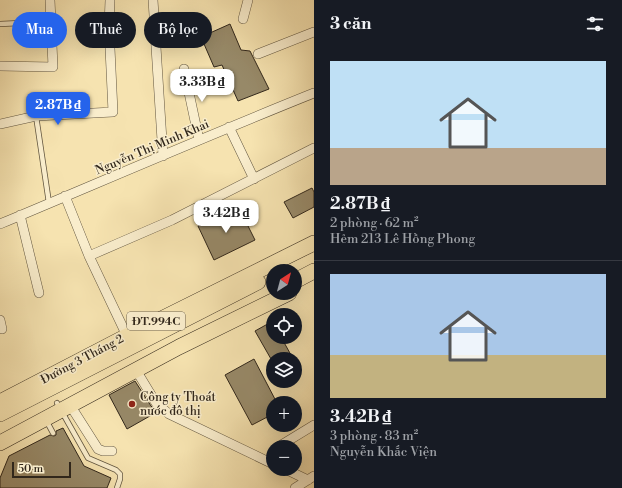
<!DOCTYPE html>
<html lang="vi">
<meta charset="utf-8">
<style>
:root{--surface:#171b24;--page:#20242c;--text:#f1f3f6;--muted:#9ea1a6;--line:#363941;--accent:#2563eb}
body{margin:0;font-family:"Libre Bodoni",serif;background:var(--page);color:var(--text);height:100vh;display:flex;flex-direction:column;font-size:15px;white-space:nowrap}
*{box-sizing:border-box;margin:0}
p{font-size:13px;color:var(--muted)}
.icon{flex:none;width:22px;height:22px;fill:none;stroke:currentColor;stroke-width:2;stroke-linecap:round;stroke-linejoin:round}
.map{position:relative;flex:1;overflow:hidden}
.details{display:flex;flex-direction:column;background:var(--surface);width:308px}
.details>*{flex:none}
.top-card{position:absolute;left:12px;top:12px;width:242px;height:36px;display:flex;gap:8px}
.needle{width:26px;rotate:36deg}
.tools{position:absolute;left:266px;top:264px;display:grid;gap:8px}
.tools a{display:grid;place-items:center;width:36px;height:36px;border-radius:50%;background:var(--surface);box-shadow:0 4px 16px #0002;font-size:20px}
.scale{position:absolute;left:12px;bottom:10px;width:59px;box-sizing:border-box;padding-left:4px;border:2px solid #31271b;border-top:0;font-size:11px;line-height:14px;white-space:nowrap;color:#31271b;-webkit-text-stroke:3px #f9edcc;paint-order:stroke}
.price{position:absolute;translate:-50% -34px;padding:0 9px;border-radius:8px;background:#fff;color:#222;font-size:13px;line-height:26px;filter:drop-shadow(0 1px 2px #0008)}
.price::after{content:'';position:absolute;left:50%;top:24px;width:12px;height:9px;margin-left:-6px;background:inherit;clip-path:polygon(0 0,100% 0,50% 100%)}
.price.on{background:var(--accent);color:#fff}
ul{padding:0;list-style:none}
li{display:grid;align-content:center;gap:8px;height:212px;padding:0 16px}
li+li{border-top:1px solid var(--line)}
li span{display:grid;place-items:center;height:124px;border-radius:0px;color:#555}
li>.icon{margin-inline-start:auto}
span .icon{width:72px;height:72px;fill:#fffc;stroke-width:1}
li b{font-size:17px}
h2{display:flex;justify-content:space-between;align-items:center;height:48px;padding:0 16px;font-size:17px}
.chip{padding:0 14px;border-radius:18px;background:var(--surface);box-shadow:0 4px 16px #0002;font-size:14px;line-height:36px}
.chip.on{background:var(--accent);color:#fff}
main{display:flex;flex:1;min-height:0}
.map>svg:first-child{display:block}
.building{fill:#978968;stroke:#31271b}
.lines{fill:none;stroke-linecap:round;stroke-linejoin:round}
.service-casing{stroke:#625640;stroke-width:6}
.minor-casing{stroke:#625640;stroke-width:10}
.primary-casing{stroke:#31271b;stroke-width:16}
.service{stroke:#f9edcc;stroke-width:4.5}
.minor{stroke:#f9edcc;stroke-width:9}
.primary{stroke:#f6e3b0;stroke-width:15}
.poi-dot{fill:#8f2418;stroke:#f9edcc;stroke-width:1.5}
.labels{text-anchor:middle;stroke-width:3;stroke-linejoin:round;paint-order:stroke}
.shield{fill:#f9edcc;stroke:#6d6250;stroke-width:1}
.shield-label{font-size:11px;font-weight:bold;fill:#31271b}
.street-label{font-size:12px;fill:#31271b;stroke:#f9edcc}
.poi-label{font-size:12px;fill:#31271b;stroke:#f9edcc;text-anchor:start}
</style>
<main>
<div class="map">
<svg width="314" height="488" viewBox="0 0 314 488">
<rect width="100%" height="100%" fill="#f6e3b0"/>
<filter id="stains"><feTurbulence type="fractalNoise" baseFrequency=".005" numOctaves="4"/><feColorMatrix values="0 0 0 0 .2 0 0 0 0 .09 0 0 0 0 .02 0 0 0 .5 -.17"/></filter>
<radialGradient id="worn" r=".72"><stop offset=".6" stop-color="#630" stop-opacity="0"/><stop offset="1" stop-color="#630" stop-opacity=".3"/></radialGradient>
<path class="building" d="M230 24 241 50 250 51 269 89 238 101 222 65 214 67 201 37Z
M312 188 314 192V207L293 218 284 202Z
M233 209 240 223 245 220 255 240 214 260 198 226Z
M273 321V337H281L291 355 285 359H271L255 331Z
M254 359 277 403H273V414L252 425 225 375Z
M135 381 151 406 157 412 127 429 109 395Z
M63 428 84 466 111 478 107 488H0V478L9 456 50 435 54 436 56 435V431Z"/>
<g class="lines">
<g class="service-casing">
<path id="service" d="M0 24 21 23 22 30 51 27
M36 116 49 203
M57 403 88 458 116 470 120 474V479L117 488
M46 420 53 433"/>
</g>
<g class="minor-casing">
<path id="minor" d="M153 0 163 156
M243 19 248 0
M258 54 314 32
M0 66 53 67 50 0
M184 69 199 140
M0 124 36 116 113 112 109 27 110 0
M229 127 254 179
M65 196 89 256 127 336 130 339
M20 215 39 293
M0 224C105 180 209 135 314 93
M89 256 172 220 314 148
M0 320 2 329
M136 370 156 403 169 414 273 464
M70 405 98 449 103 451H112
M278 447 314 425
M285 469 308 480
M295 488 314 476"/>
</g>
<g class="primary-casing">
<path id="primary" d="M295 281 314 271
M0 402 127 336 314 243
M0 414 258 282
M0 443 179 347 289 293"/>
</g>
<use href="#service" class="service"/>
<use href="#minor" class="minor"/>
<use href="#primary" class="primary"/>
</g>
<circle class="poi-dot" cx="132" cy="404" r="4"/>
<g class="labels">
<rect class="shield" x="127" y="312" width="58" height="18" rx="3"/>
<g class="shield-label">
<text x="156" y="325">ĐT.994C</text>
</g>
<g class="street-label">
<text transform="translate(152 147) rotate(-23)" y="4">Nguyễn Thị Minh Khai</text>
<text transform="translate(82 359) rotate(-28)" y="4">Đường 3 Tháng 2</text>
</g>
<g class="poi-label">
<text x="140" y="401">Công ty Thoát<tspan x="140" dy="14">nước đô thị</tspan></text>
</g>
</g>
<rect width="100%" height="100%" filter="url(#stains)"/>
<rect width="100%" height="100%" fill="url(#worn)"/>
</svg>
<div class="tools">
<a><svg class="needle" viewBox="-14 -14 28 28"><path d="M0-13l5 13h-10z" fill="#e53935"/><path d="M0 13l5-13h-10z" fill="#9ea1a6"/></svg></a>
<a><svg class="icon" aria-label="locate" viewBox="0 0 24 24"><circle cx="12" cy="12" r="6"/><path d="M12 2v4M12 18v4M2 12h4M18 12h4"/></svg></a>
<a><svg class="icon" aria-label="layers" viewBox="0 0 24 24"><path d="M12 4l9 5-9 5-9-5zM3 14l9 5 9-5"/></svg></a>
<a>+</a>
<a>−</a>
</div>
<div class="scale">50 m</div>
<b class="price" style="left:202px;top:103px">3.33B ₫</b>
<b class="price on" style="left:58px;top:126px">2.87B ₫</b>
<b class="price" style="left:226px;top:234px">3.42B ₫</b>
<div class="top-card">
<a class="chip on">Mua</a>
<a class="chip">Thuê</a>
<a class="chip">Bộ lọc</a>
</div>
</div>
<section class="details">
<h2>3 căn<svg class="icon" aria-label="filters" viewBox="0 0 24 24"><path d="M4 7h16M4 17h16"/><circle cx="9" cy="7" r="2"/><circle cx="15" cy="17" r="2"/></svg></h2>
<ul>
<li><span style="background:linear-gradient(#bfe0f5 70%,#b9a48a 0)"><svg class="icon" aria-label="home" viewBox="0 0 24 24"><path d="M3 11l9-7 9 7M6 9v11h12V9"/></svg></span><div><b>2.87B ₫</b><p>2 phòng · 62 m²</p><p>Hẻm 213 Lê Hồng Phong</p></div></li>
<li><span style="background:linear-gradient(#a9c7e8 65%,#c2b280 0)"><svg class="icon" aria-label="home" viewBox="0 0 24 24"><path d="M3 11l9-7 9 7M6 9v11h12V9"/></svg></span><div><b>3.42B ₫</b><p>3 phòng · 83 m²</p><p>Nguyễn Khắc Viện</p></div></li>
</ul>
</section>
</main>
